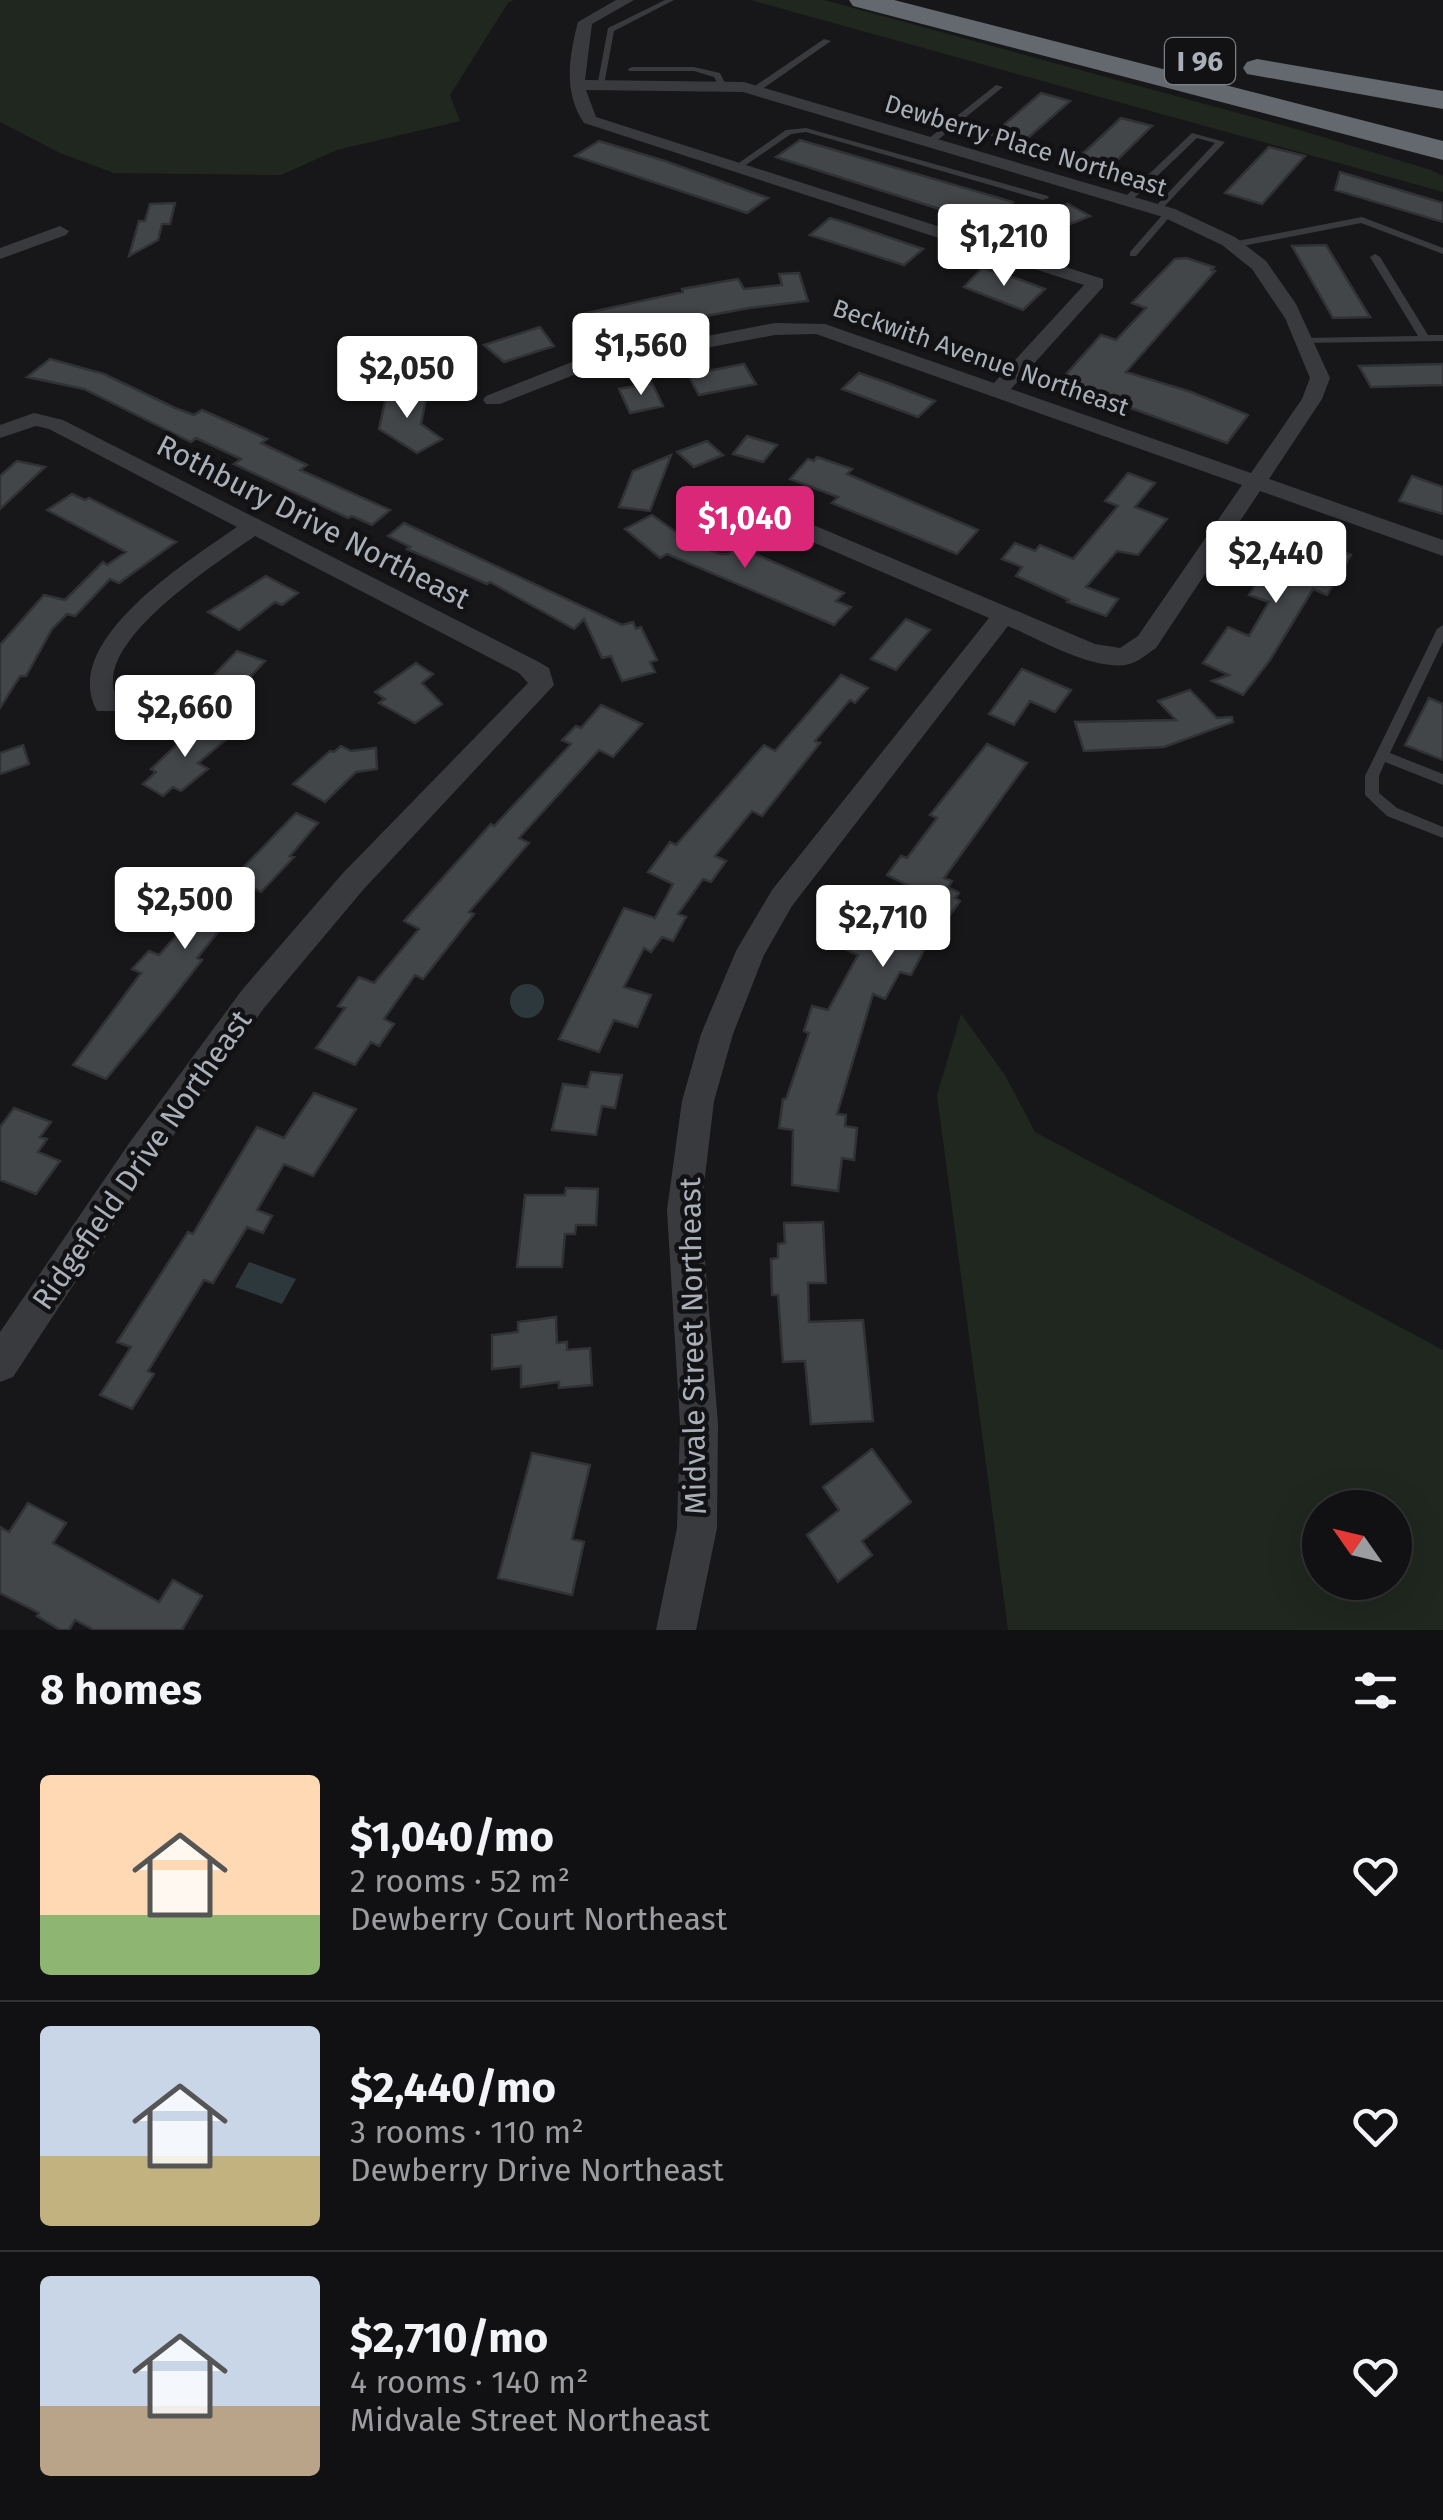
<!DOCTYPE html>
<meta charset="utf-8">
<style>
:root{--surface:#111113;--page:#1a1a1c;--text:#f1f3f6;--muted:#9c9da0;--line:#303133;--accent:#db2777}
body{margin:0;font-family:"Fira Sans",sans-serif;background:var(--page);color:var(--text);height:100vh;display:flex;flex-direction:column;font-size:38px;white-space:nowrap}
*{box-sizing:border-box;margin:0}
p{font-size:32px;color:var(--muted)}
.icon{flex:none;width:55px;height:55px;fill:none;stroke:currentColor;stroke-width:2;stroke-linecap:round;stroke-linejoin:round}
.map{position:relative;height:1630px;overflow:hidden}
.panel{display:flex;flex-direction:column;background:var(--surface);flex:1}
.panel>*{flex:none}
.needle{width:65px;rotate:304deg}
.controls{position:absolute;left:1302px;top:1490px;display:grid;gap:20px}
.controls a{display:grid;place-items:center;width:110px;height:110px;border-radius:50%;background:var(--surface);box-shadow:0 10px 40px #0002,0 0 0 2px var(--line);font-size:50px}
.price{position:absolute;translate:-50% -85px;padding:0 22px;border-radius:10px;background:#fff;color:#222;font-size:32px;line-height:65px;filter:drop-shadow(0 2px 5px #0008)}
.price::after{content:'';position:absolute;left:50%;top:60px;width:30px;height:22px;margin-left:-15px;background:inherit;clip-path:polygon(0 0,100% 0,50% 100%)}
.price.on{background:var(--accent);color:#fff}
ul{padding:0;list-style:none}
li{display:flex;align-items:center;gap:30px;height:250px;padding:0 40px}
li+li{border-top:2px solid var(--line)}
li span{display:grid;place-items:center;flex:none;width:280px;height:200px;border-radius:10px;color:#555}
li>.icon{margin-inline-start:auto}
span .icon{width:120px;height:120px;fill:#fffc;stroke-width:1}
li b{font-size:42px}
h2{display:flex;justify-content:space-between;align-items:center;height:120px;padding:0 40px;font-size:42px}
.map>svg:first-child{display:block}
.green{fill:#1f271f;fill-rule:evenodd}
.water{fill:#2d383d}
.building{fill:#434649;stroke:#313235;stroke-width:2.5}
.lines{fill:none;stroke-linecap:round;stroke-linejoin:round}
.lane{fill:#383a3e;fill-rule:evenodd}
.street{fill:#383a3e;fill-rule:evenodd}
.highway{fill:#64696f;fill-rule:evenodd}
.labels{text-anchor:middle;stroke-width:9;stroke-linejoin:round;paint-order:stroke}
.far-street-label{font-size:25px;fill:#a9b0b9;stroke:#121214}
.shield{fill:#121214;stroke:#7c8188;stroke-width:2.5}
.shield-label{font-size:28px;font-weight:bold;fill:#a9b0b9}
.street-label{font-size:30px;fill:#a9b0b9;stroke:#121214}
</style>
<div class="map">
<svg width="1443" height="1630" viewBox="0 0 1443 1630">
<rect width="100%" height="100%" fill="#171719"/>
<path class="green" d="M0 0H514L508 3 450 95 460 121 337 150 281 175 114 173 60 153 0 122Z
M750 0H824L1300 130 1431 170 1443 176V192Z
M961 1014 1005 1075 1035 1132 1443 1350V1630H1008L937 1095ZM1320 1508H1395V1582H1320Z"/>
<path class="water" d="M510 1001a17 17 0 1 1 34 0a17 17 0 1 1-34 0Z
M249 1262 296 1279 282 1304 235 1287Z"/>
<path class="building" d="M1041 93 1070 101 1022 143 992 135Z
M1121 118 1152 126 1107 170 1075 161Z
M800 140 1013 202 1008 216 1004 224 980 221 984 212 951 207 946 211 776 157Z
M599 141 665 161 768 198 747 213 575 156Z
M1269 147 1305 156 1262 204 1225 193Z
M1340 172 1443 203V222L1335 190Z
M175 203 170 224H162L158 240 129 256 139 221H145L150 204Z
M1068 204 1090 216 1065 226 1044 214Z
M830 218 850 224 923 249 904 265 810 235Z
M1326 245 1370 317 1333 318 1292 246Z
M1186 258 1214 267 1211 270 1215 271 1126 372 1191 392 1248 415 1227 443 1059 382 1101 335 1116 340 1146 308 1132 303 1175 259Z
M982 268 1018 279 1045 289 1023 310 964 287Z
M799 273 808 301 749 308 598 336 586 313 683 292 682 289 738 279 744 289 782 285 779 274Z
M540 327 554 346 504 362 484 345Z
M50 359 104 374 175 408 194 415 202 410 245 429 267 439 261 443 307 465 300 470 390 510 372 525 352 516 348 518 234 464 241 459 196 438 191 442 84 389 27 377Z
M744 364 756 384 699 395 688 375Z
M1443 364V385L1371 387 1359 366Z
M859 373 888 383 935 401 918 417 842 389Z
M652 383 663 406 630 413 619 389Z
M387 393H427L421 424 442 439 417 453 379 429Z
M747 436 777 445 763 462 733 454Z
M707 441 723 455 694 467 677 452Z
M671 455 650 511 619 507 633 471Z
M817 457 852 469 847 474 978 530 957 554 832 503 838 497 790 479 808 459 814 461Z
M17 461 45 467 0 509V476Z
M1128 473 1155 483 1135 507 1167 519 1138 555 1117 551 1086 587 1118 599 1106 616 1067 602 1069 600 1016 576 1022 567 1002 559 1015 543 1035 551 1040 545 1073 559 1118 506 1105 501Z
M1412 476 1443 487V514L1399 501Z
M72 494 85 500 89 498 176 542 119 583 110 579 75 616 67 614 52 629 26 676H20L0 708V645L44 595 65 600 103 562 107 565 126 552 47 510Z
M652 515 690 542 720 554H728L737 546 844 593 836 601 851 607 834 625 667 554 660 558 625 529Z
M404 523 622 625 633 622 636 629 641 627 657 660 650 662 655 672 622 681 611 656 602 658 584 619 574 629 490 582 487 584 407 549 410 547 388 536Z
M1282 530 1351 555 1327 595 1313 589 1270 660 1243 695 1212 681 1229 675 1203 663 1228 627 1249 636 1269 602 1249 595 1262 574 1257 572Z
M266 576 298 593 282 605 275 602 239 630 208 612Z
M906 619 930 630 896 670 871 659Z
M237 651 265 661 233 695 226 692 209 710 188 702Z
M416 663 433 674 422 683 442 704 415 723 379 703 385 699 375 692Z
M1022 669 1071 690 1055 712 1030 701 1014 725 989 714Z
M841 675 868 688 855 703 850 700 815 741 820 743 762 816 752 811 715 856 726 861 711 882 703 879 678 914 686 917 673 941 662 937 651 952 644 948 624 987 651 995 637 1027 614 1020 599 1052 559 1039 624 908 655 918 673 884 648 872 670 842 676 845 764 745 775 751Z
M1190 690 1217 718 1232 717 1233 722 1164 747 1084 751 1075 722 1176 720 1158 701Z
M1429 698 1443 704V760L1405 745Z
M601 705 642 724 613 757 599 750 519 838 529 843 469 912 474 914 423 979 415 975 384 1019 394 1024 379 1046 371 1042 355 1065 316 1048 345 1008 338 1006 359 977 374 983 419 929 404 921 491 824 494 826 571 744 562 740 576 726 581 728Z
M201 722 228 738 198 763 208 769 181 791 173 787 163 796 143 784 156 772 151 769Z
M987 744 1027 763 944 878 952 881 948 887 959 893 955 898 960 901 937 933 934 931 911 975 900 972 885 999 873 994 837 1114 846 1115 845 1126 857 1128 854 1160 842 1158 838 1191 792 1185 793 1130 779 1128 783 1099H786L809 1033 804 1031 812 1006 828 1010 858 955 836 945 850 921 880 935 911 887 887 875 901 856 907 858 937 818 930 815Z
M23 745 29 764 0 774V753Z
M341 746 351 751 376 748 377 769 356 772 325 802 293 784 330 751 334 752Z
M296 813 318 823 290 856 294 857 261 892 254 888 197 958 202 960 167 1005 106 1079 73 1065 141 973 132 969 149 951 159 955 185 926 174 921 196 896 210 902Z
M591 1072 622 1075 615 1108 602 1106 596 1135 552 1130 563 1084 587 1087Z
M314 1093 356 1109 313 1176 284 1164 257 1210 272 1216 263 1233 247 1227 213 1283 204 1280 148 1371 154 1374 132 1409 100 1395 131 1347 117 1342 188 1232 193 1234 257 1127 284 1138Z
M14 1108 51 1122 40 1137 47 1139 38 1152 60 1161 36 1194 0 1180V1127Z
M566 1188 598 1189 596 1225H576L575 1234H565L562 1267H517L525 1195H565Z
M823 1222 826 1283H808L809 1322 863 1320 873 1421 811 1424 805 1361 783 1362 778 1295H772L771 1259 778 1258V1244L785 1243 784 1223Z
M556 1317 557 1343 567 1342V1350L590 1348 592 1385 559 1388V1382L521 1387V1366L492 1369V1335L518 1332V1322Z
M872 1449 911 1502 862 1541 872 1555 838 1582 807 1535 839 1510 823 1487Z
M532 1453 590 1465 572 1539 584 1542 572 1595 498 1578Z
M28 1503 66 1523 53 1543 159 1602 173 1580 202 1596 182 1630H94L75 1620 69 1630H60L37 1616 39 1613 0 1593V1527L9 1532Z"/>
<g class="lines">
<path class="lane" d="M665 0H674L614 31 604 85 597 87 608 28Z
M824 39 831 41 758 92H752V88Z
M632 67H694L720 73 726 85 719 87 714 77 694 71H629L628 69Z
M996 85 1003 87 934 143H928V139Z
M806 128 1048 196 1049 198 1042 200 806 132 791 134 740 169 733 167 786 130Z
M1192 133 1225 142 1160 211 1153 209 1215 143 1197 138 1131 201H1125V197Z
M1166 211 1173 213 1136 256H1130V252Z
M1362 217 1443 248V254L1361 223 1232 248 1227 245 1232 242Z
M1375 254 1380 257 1428 335H1443V341L1300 343V339L1303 338 1418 336 1370 257Z
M1443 625V642L1390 753 1443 774V785L1385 762 1379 776V793L1397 808 1443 827V838L1387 816 1365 795V776L1437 629Z"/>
<path class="street" d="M616 0H634L592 24 585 80 744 82 1175 209 1235 237 1266 261 1296 304 1330 378 1322 399 1269 479 1443 540V556L1260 491 1156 648C1147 654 1138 662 1129 664 1097 673 1038 639 1008 626L792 906 764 955 733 1034 714 1101 701 1210 718 1424 717 1528 696 1630H656L677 1528 680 1424 667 1210 682 1101 701 1034 736 951 772 890 989 618 724 504 721 499 732 492 740 494 1095 644 1120 648 1138 636 1242 485 816 334 775 335 584 371 500 404H486L483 400 486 396 572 362 775 323 825 324 994 383 1084 285 584 123C563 92 569 57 578 22ZM586 90 743 92 1163 217 1222 245 1252 269 1285 318 1310 378 1302 399 1251 473 1011 389 1103 287V279L596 117Z
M60 226 69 231 66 235 0 259V248Z
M34 413 63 420 537 661 549 668 554 685 363 890 264 1008 153 1164 13 1377 0 1382V1332L130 1142 242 990 343 873 528 683 519 673 255 536C217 563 113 629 113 681 112 688 117 697 119 704L115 711H97C58 641 190 560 237 527L49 429 36 426 0 438V425Z"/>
<path class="highway" d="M849 0H894L1443 141V160L853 6Z
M1257 59 1443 91V109L1247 74 1243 68 1247 62Z"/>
</g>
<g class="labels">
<g class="far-street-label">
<text transform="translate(1026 145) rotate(17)" y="9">Dewberry Place Northeast</text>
<text transform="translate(981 357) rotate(19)" y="9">Beckwith Avenue Northeast</text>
</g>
<rect class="shield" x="1165" y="38" width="70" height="46" rx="8"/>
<g class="shield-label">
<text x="1200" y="71">I 96</text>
</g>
<g class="street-label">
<text transform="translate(313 522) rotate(27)" y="10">Rothbury Drive Northeast</text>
<text transform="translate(142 1160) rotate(-55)" y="10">Ridgefield Drive Northeast</text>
<text transform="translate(693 1346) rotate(-91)" y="10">Midvale Street Northeast</text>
</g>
</g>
</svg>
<div class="controls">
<a><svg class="needle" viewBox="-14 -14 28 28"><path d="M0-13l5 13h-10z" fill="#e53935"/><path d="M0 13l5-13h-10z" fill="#9c9da0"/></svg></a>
</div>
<b class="price" style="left:1004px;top:289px">$1,210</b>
<b class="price" style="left:641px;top:398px">$1,560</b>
<b class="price" style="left:407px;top:421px">$2,050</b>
<b class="price on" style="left:745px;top:571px">$1,040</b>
<b class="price" style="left:1276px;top:606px">$2,440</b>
<b class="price" style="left:185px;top:760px">$2,660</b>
<b class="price" style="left:185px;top:952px">$2,500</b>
<b class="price" style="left:883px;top:970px">$2,710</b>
</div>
<section class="panel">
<h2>8 homes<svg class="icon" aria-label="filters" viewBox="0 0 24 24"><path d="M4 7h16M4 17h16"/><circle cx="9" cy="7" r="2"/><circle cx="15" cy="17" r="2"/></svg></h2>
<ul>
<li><span style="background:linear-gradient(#ffd9b3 70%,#8fb573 0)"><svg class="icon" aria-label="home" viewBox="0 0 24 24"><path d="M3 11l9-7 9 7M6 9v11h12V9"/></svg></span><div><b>$1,040/mo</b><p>2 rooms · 52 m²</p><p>Dewberry Court Northeast</p></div><svg class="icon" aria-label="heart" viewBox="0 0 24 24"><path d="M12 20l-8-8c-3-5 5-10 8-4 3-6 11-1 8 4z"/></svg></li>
<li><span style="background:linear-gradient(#c9d6e8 65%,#c2b280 0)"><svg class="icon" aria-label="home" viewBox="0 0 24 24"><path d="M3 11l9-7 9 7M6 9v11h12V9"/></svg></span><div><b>$2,440/mo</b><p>3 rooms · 110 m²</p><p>Dewberry Drive Northeast</p></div><svg class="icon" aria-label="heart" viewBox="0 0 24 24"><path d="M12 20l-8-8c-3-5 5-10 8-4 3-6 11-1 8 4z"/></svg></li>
<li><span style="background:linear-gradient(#c9d6e8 65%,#b9a48a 0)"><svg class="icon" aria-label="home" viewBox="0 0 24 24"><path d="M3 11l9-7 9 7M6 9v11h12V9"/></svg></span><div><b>$2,710/mo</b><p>4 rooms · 140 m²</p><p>Midvale Street Northeast</p></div><svg class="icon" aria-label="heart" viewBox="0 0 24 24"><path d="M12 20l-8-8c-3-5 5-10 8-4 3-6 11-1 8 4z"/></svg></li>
</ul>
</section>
